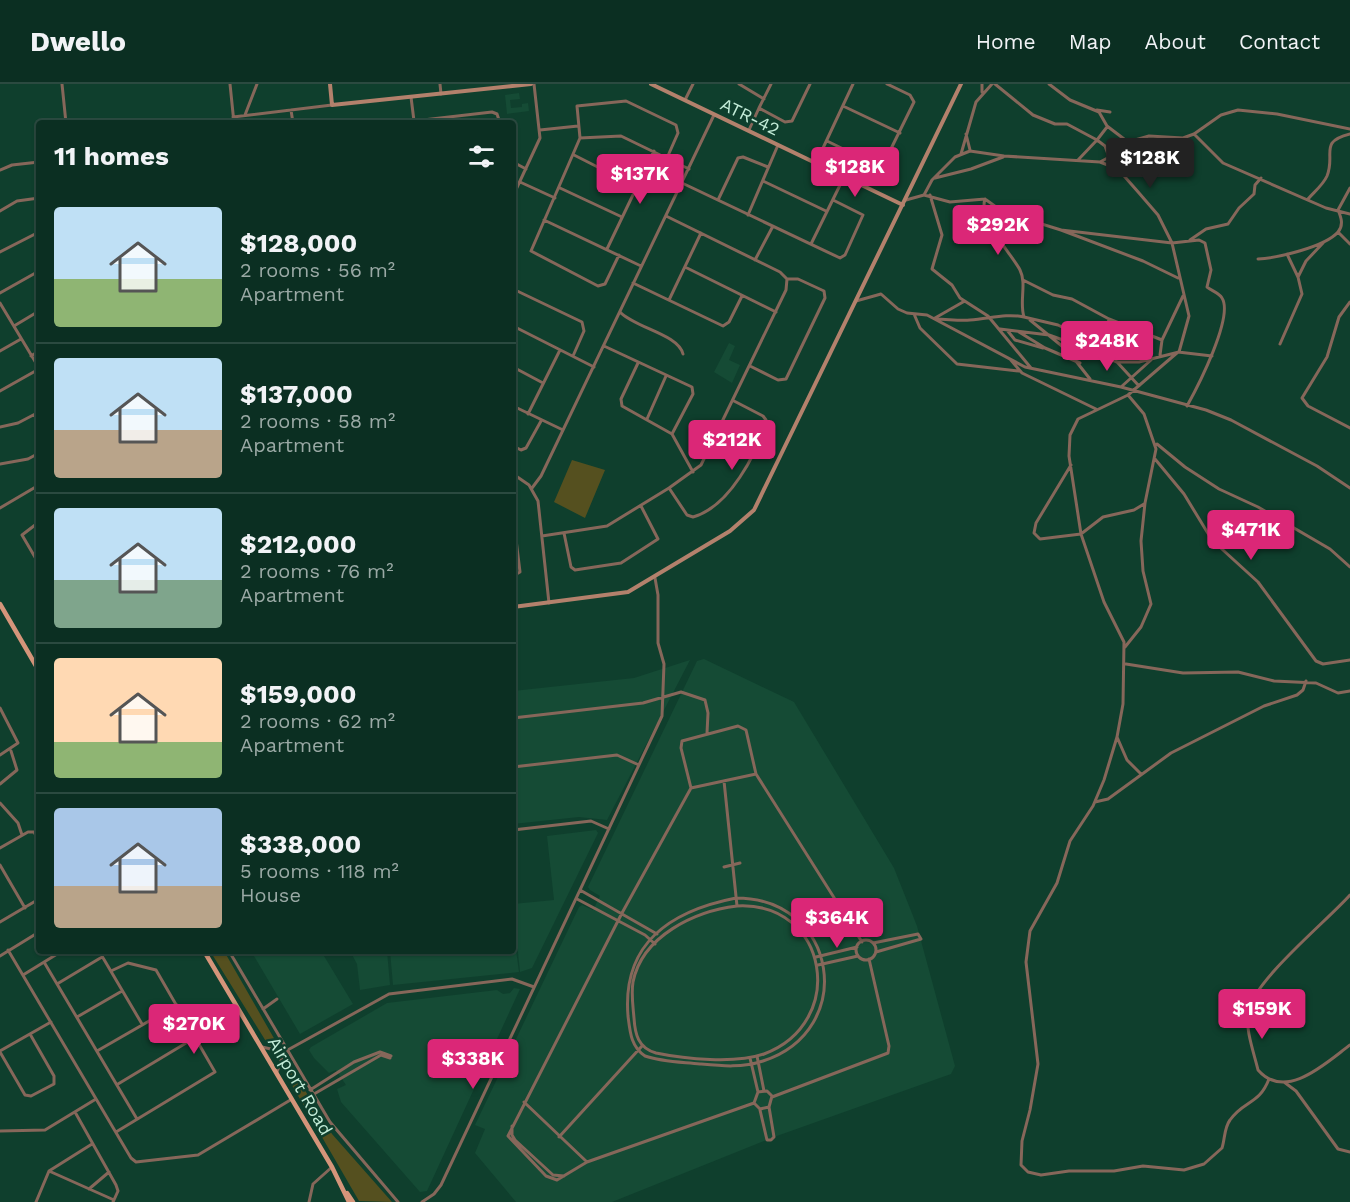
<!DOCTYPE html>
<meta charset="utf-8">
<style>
:root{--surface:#0b2f22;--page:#193b2f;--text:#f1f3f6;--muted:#9aa9a5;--line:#2b4a40;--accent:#db2777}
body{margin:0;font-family:"Work Sans",sans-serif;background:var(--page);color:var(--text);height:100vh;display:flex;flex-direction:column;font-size:22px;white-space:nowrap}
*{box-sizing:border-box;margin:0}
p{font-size:20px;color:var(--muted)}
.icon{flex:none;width:33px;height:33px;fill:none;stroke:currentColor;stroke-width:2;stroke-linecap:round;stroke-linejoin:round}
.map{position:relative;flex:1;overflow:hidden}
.side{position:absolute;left:36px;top:36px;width:480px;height:834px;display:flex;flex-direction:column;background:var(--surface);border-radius:6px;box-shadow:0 2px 4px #0004,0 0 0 2px var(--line)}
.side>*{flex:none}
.price{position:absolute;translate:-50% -51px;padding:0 14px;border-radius:6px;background:var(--accent);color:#fff;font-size:20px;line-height:39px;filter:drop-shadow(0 2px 3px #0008)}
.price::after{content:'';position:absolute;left:50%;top:36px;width:18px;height:14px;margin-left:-9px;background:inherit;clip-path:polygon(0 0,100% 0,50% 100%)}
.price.selected{background:#222;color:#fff}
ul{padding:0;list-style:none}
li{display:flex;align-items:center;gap:18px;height:150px;padding:0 18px}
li+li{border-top:2px solid var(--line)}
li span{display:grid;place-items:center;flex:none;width:168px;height:120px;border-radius:6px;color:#555}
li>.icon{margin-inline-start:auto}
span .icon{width:72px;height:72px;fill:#fffc;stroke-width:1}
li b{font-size:26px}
h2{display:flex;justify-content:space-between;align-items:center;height:72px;padding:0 18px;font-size:26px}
header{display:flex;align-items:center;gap:36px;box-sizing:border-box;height:84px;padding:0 30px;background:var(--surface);border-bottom:2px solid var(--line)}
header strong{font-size:28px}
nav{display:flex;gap:33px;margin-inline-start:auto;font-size:21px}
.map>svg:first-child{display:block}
.built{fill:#154b35}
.green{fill:#55501f}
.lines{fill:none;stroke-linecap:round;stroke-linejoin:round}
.street{stroke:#86675a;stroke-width:3}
.secondary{stroke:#b3816c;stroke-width:4}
.primary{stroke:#d5957a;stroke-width:4.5}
.labels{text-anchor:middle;stroke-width:5;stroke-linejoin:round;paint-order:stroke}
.street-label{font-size:18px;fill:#c3ecd8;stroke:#0f3f2d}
</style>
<header>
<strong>Dwello</strong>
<nav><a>Home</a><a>Map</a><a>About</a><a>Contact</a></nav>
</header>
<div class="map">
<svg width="1350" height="1118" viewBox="0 0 1350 1118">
<rect width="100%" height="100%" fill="#0f3f2d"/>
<path class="built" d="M519 9 520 15 510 16 511 24 522 23V20L528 19 529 27 507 30 505 11Z
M729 259 735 262 729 276 740 281 732 299 714 288Z
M704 575 794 618 894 784 917 842 955 982 951 990 774 1053 612 1118H516L475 1069 485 1045 475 1041 579 823 582 821 593 826 600 812 590 806 588 803 697 577Z
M690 576 607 736 579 733 513 740V607L634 594Z
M596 746 598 749 532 884 520 888 513 820 554 816 547 752Z
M513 844 519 888 393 901 390 867H513Z
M251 867H321L353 920 300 950Z
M350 867H387L390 901 360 906 357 880Z
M514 904 520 905 427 1107 420 1108 341 1018 337 1005 346 1001 336 986 329 989 314 974 309 966 311 963 387 919 497 906 503 910 510 909Z"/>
<path class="green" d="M572 376 605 386 585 434 554 418Z
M210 867H224L279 963H272L267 959Z
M288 979 332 1050 392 1118 359 1117 286 991 285 983Z"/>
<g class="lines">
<path class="street" d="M62 0 66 39
M230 0 234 39
M440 0 441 10
M739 0 764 15
M995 0 1033 31 1055 40H1067L1097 56 1107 43
M1049 0 1070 16 1099 28 1107 42 1128 58 1149 52 1183 54 1194 50 1221 31 1238 26 1277 30 1350 45
M982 8V0
M411 13 414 37
M685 16 693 0
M843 22 900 49
M759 24 771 0
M291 26 293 39
M1097 26 1110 28
M245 31 257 0
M233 33 332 21
M397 39 492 28 497 30 500 39
M540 46 578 42
M749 46 759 24 785 38 792 37 810 0
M966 50 970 66
M1194 50 1223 79 1326 124 1350 130
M580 54 621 52 689 85
M827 57 876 81H883L914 18 910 11 887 0
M961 70 976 18 992 0
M574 71 637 103
M1078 76 1097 56 1105 62 1109 73
M513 78 526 85
M1100 78 1134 60
M816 79 853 0
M0 86 12 81 39 78
M935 94 971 85 1003 73
M763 97 826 127
M520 98 555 114
M682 99 840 174 845 171 863 131 833 116
M560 104 622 133
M924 111 950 118 985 115 1003 128 1061 146 1143 177 1178 194
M930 111 942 151 932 185 952 201 960 214 988 232 1031 284
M513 112 540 54 534 0
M985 115C978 135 1011 169 1020 186 1027 200 1019 218 1024 233L1058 241 1068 246 1094 268 1117 278 1139 302
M1308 115C1314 108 1323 101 1327 92 1336 70 1318 58 1350 50
M718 116 738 74 743 73 768 83
M906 116 924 111 932 96 955 73 970 67 1004 72 1100 78 1118 85 1139 109 1158 131 1172 159 1199 156 1205 159 1211 186 1207 203C1212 207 1219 209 1222 214 1234 233 1197 304 1187 322
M0 127 17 117 39 114
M748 131 778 61
M544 136 641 182
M1061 146 1172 159 1189 232 1179 268 1139 278H1117L1104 263
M1338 148 1350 160
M1190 156 1206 145 1228 140 1239 124 1254 110 1255 101 1261 94
M811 160 844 93
M607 165 654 67
M0 168 39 148
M619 171 605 200 598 202 531 167 580 54 577 22 626 17 676 41 678 49 667 74
M1258 175C1277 174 1325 163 1338 148 1344 141 1341 133 1338 126L1350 104
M755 176 773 142
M685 183 776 228
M1298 193 1306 177 1323 159
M1023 196 1053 211 1072 215 1109 235 1101 271
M633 199 723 242 729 238 742 212
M513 205 582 238 584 247 573 272
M0 209 39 187
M669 216 701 149
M856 217 881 210 898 225 907 229 927 231 1025 283 1121 303 1206 326 1231 336 1317 382 1350 404
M1350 218 1339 233 1327 273 1302 314 1308 322 1350 344
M0 219 39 284
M620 228C635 244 678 250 683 270
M914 230 920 244 957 280 1019 287
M935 234 963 218
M936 235C947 235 959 237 970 236 989 235 1005 229 1024 233
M1109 235 1162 256 1160 271
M1030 236 1068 267 1090 295
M14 242 39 227
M513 242 594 283
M1000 245 1049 251 1088 265
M1007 246 1015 256 1043 264
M1019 248 1045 264 1080 279
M1162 256 1183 212
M1280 260 1302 210 1298 193 1287 170
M604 262 692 303 693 310 672 350
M0 267 21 255
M31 272 39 267
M1212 272 1178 268 1128 311 1078 335 1070 351 1069 372 1081 450 1104 518 1124 558 1123 620 1117 653 1104 696 1093 722 1070 757 1057 799 1030 847 1026 878 1038 980 1030 1026 1022 1057 1021 1081 1028 1088 1041 1091 1069 1087H1114L1143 1082 1184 1086 1204 1080 1222 1064C1225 1055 1224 1044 1230 1036 1244 1016 1259 1021 1269 995
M1010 275 1022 289 1096 325
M638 279 621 315 622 322 672 350 693 388
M750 282 778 296 786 295 825 214 824 207 798 195H787
M513 283 543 299
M1121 303 1151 276
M0 307 39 285
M513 322 563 346
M35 330 39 337
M528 330 560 266
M647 335 666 292
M0 343 18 339 39 328
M1157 360 1185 383 1219 405 1258 423 1330 465 1350 483
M513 362 521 366 526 364 541 337
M1155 375 1184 410 1212 456 1258 498 1316 577 1323 580 1350 576
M0 380 28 375 39 369
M1071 381 1036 439 1034 449 1040 455 1081 450 1103 433 1134 426 1144 420
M513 390 529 401 538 417 549 519
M532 404 541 392 714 31
M669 404 687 431 693 433C729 423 757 370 766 336L763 332 734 317
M0 424 39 401
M513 431 520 488 513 492
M39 438 22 451 39 480
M564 449 571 483 575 486 621 479 658 455 641 422
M542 452 607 442 669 404 701 381 786 206 787 195 780 188 666 132
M1125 563 1141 543 1151 520 1143 487 1141 457 1145 419 1156 365 1144 330 1128 311
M1126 580 1183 589 1238 588 1274 597 1316 599 1338 609 1350 607
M0 624 18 659 0 671
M513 634 643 619 681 608 705 616 708 629 707 649
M1117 653 1127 676 1141 690
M513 683 617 671 639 681
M724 697 737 822
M0 700 17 686 11 667
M691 704 756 690
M1095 718 1108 715 1171 669 1264 622 1297 611 1303 606 1306 597
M0 719 18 739 22 751
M513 746 591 737 609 745
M0 764 28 748H34L39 757
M0 781 25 824
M724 783 740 779
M580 806 657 850
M1350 811C1327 837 1254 896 1248 928 1245 945 1254 969 1258 986 1286 1018 1327 978 1350 961
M736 814C838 814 858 946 763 977 742 984 722 982 700 980 682 978 662 978 645 972 631 963 630 948 628 932 622 859 670 827 736 814Z
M577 815 645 851 655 860
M737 822C829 817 848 939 764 970 735 980 685 975 656 969 638 964 635 950 634 934 633 922 631 910 633 898 642 852 695 827 737 822Z
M0 838 39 815
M856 866a10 10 0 1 1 20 0a10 10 0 1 1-20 0Z
M873 859 918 850 921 855 876 868
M8 866 131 1074 136 1078 198 1071 292 1015
M99 867 142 940
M229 867 330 1038 398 1118
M0 872 39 848
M816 873 857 863
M44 878 137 1035
M818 881 858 872
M111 887 128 879 156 886 215 988 116 1048
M23 891 62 867
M57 900 102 873
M263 925 277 915
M77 933 122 907
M262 963 284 968
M0 967 51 938
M97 967 177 921
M0 968 25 1011 31 1012 54 1000V992L30 950
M757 972 764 1007
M750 974 758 1008 754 1019 760 1025 769 1023 772 1012 767 1007 758 1008
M277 988 284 968 389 910 512 895 534 903
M1284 998 1296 1007 1338 1065 1350 1068
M118 1000 196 953
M310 1006 354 978 380 968 391 972
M314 1010 381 971 390 974
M772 1013 888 969 889 962 869 875
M524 1018 587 1078
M754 1019 587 1078 557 1096 546 1092 508 1052 622 829 691 704 681 664 682 657 738 642 746 646 756 690 862 858
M760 1026 767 1056H771L774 1053 769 1023
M75 1028 116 1101 118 1107 113 1118
M512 1042V1051L515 1056 553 1091 564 1092
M0 1047 45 1046 96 1015
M559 1053 642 962
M49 1087 114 1116
M89 1105 109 1088
M36 1118 49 1087 92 1060
M309 1118 313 1100 332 1083
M422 1118 434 1110 441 1101 662 632 664 580 658 559V511L655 494"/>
<path class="secondary" d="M330 0 332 21 531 0
M651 0 903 121
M513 523 628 508 730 447 754 426 961 0"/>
<path class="primary" d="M0 520 39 587
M204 867 332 1083 349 1118
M347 1109 353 1118"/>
</g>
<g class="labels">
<g class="street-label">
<text transform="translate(750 33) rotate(26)" y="6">ATR-42</text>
<text transform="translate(300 1002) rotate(60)" y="6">Airport Road</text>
</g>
</g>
</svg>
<b class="price selected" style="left:1150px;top:105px">$128K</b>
<b class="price" style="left:855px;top:114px">$128K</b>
<b class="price" style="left:640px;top:121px">$137K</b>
<b class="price" style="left:998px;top:172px">$292K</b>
<b class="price" style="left:1107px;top:288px">$248K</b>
<b class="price" style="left:732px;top:387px">$212K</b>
<b class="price" style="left:1251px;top:477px">$471K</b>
<b class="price" style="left:837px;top:865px">$364K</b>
<b class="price" style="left:1262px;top:956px">$159K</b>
<b class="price" style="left:194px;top:971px">$270K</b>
<b class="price" style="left:473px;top:1006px">$338K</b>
<section class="side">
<h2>11 homes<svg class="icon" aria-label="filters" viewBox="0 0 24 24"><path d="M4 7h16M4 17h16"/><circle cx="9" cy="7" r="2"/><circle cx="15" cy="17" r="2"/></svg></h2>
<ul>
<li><span style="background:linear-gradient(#bfe0f5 60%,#8fb573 0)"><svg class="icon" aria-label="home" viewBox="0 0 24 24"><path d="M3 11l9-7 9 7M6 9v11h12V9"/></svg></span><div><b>$128,000</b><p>2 rooms · 56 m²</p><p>Apartment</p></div></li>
<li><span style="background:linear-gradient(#bfe0f5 60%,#b9a48a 0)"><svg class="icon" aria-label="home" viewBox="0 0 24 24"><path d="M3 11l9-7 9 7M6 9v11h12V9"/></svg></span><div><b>$137,000</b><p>2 rooms · 58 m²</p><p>Apartment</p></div></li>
<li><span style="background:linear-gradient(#bfe0f5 60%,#7fa58c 0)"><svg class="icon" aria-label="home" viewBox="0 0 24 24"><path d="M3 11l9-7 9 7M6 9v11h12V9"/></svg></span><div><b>$212,000</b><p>2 rooms · 76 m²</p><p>Apartment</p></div></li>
<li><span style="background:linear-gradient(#ffd9b3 70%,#8fb573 0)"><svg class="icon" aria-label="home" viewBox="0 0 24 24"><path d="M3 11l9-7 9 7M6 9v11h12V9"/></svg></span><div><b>$159,000</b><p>2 rooms · 62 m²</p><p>Apartment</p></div></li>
<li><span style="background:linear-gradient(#a9c7e8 65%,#b9a48a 0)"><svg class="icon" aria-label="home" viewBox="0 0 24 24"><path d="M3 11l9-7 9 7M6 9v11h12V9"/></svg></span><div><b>$338,000</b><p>5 rooms · 118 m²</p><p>House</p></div></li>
</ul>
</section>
</div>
